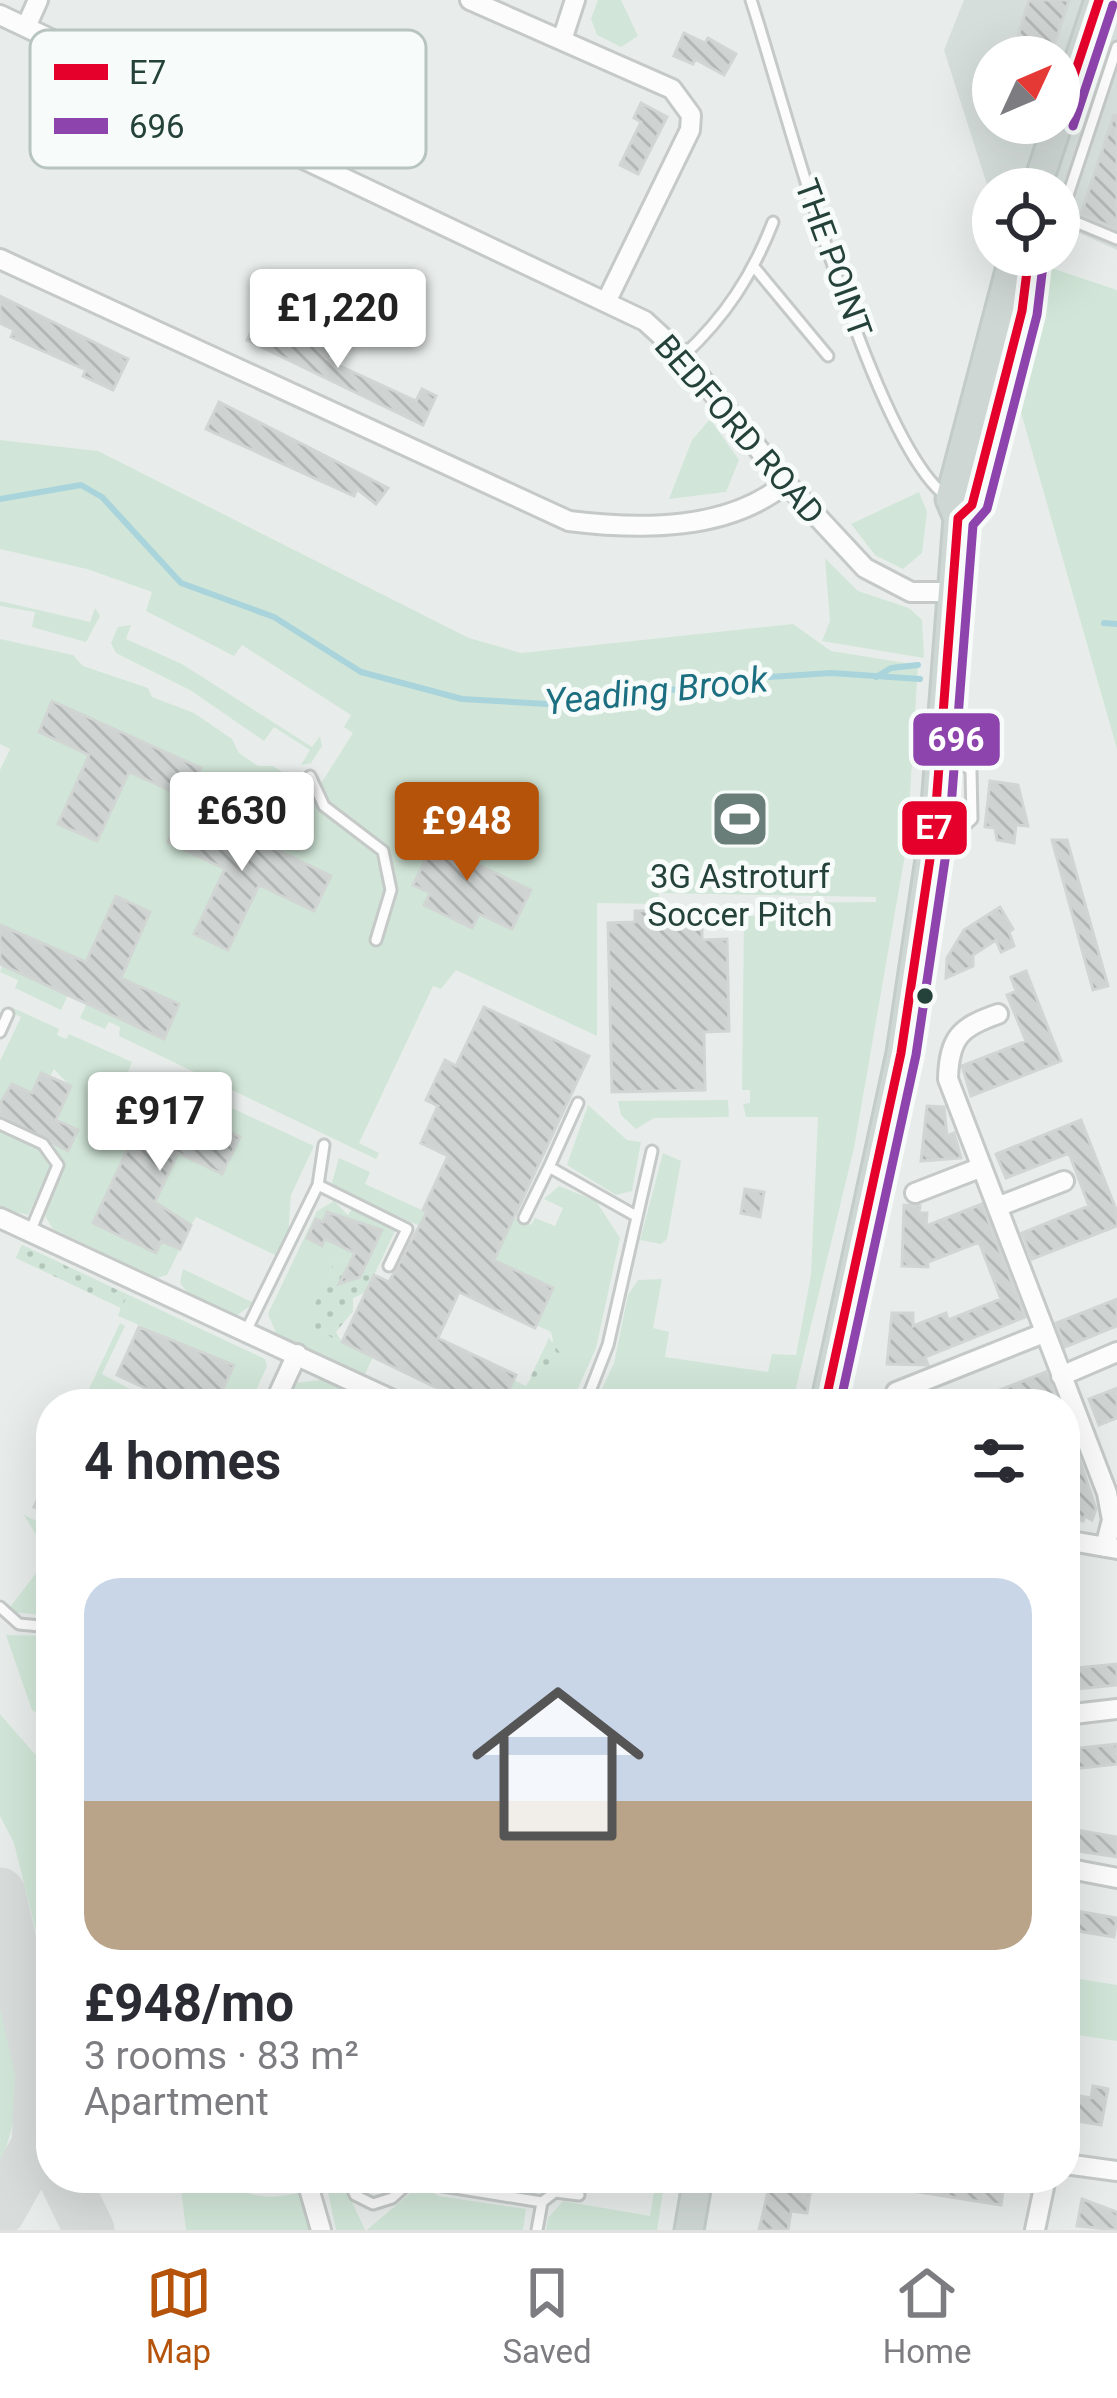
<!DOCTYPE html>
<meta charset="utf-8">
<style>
:root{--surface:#fff;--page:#f2f2f3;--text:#2b2b33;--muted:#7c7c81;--line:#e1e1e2;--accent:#b45309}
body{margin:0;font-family:Roboto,sans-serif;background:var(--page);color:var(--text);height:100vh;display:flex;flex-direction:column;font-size:45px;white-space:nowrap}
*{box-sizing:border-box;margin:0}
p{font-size:39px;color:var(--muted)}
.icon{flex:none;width:66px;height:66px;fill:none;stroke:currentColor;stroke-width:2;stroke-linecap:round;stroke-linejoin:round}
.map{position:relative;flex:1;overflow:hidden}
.side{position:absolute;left:36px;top:1389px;width:1044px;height:804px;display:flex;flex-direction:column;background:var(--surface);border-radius:48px;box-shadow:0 12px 48px #0002}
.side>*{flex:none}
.needle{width:78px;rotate:46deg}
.buttons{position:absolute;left:972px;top:36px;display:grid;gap:24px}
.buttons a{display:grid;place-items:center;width:108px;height:108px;border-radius:50%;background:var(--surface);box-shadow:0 12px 48px #0002;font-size:60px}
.price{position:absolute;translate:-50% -102px;padding:0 27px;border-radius:12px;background:#fff;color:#222;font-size:39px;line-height:78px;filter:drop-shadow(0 3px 6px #0008)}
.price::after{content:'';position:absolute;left:50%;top:72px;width:36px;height:27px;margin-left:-18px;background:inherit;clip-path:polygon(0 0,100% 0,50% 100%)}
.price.selected{background:var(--accent);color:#fff}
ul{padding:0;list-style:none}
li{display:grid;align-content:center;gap:24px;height:636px;padding:0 48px}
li+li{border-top:3px solid var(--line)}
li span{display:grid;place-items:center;height:372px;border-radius:36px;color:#555}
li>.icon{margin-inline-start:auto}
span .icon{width:216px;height:216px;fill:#fffc;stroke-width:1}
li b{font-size:51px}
h2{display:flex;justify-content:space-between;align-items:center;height:144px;padding:0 48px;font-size:51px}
.dock{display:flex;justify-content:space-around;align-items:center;height:168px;border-top:3px solid var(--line);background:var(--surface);font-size:33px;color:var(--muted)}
.dock a{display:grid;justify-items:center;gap:6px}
.dock .selected{color:var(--accent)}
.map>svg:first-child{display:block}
.built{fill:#d6dedb;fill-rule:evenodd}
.green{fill:#d1e6d8;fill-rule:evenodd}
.garden{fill:url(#garden-dots)}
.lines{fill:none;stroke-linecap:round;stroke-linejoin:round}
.stream{stroke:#a9d4db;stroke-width:6}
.taxiway{stroke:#d8dddc;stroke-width:51}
.building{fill:url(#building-back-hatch);stroke:#d1d6d4;stroke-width:3}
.service-casing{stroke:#c5cac8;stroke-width:15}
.minor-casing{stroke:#c5cac8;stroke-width:24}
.primary-casing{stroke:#c3ccc9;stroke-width:33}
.service{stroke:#fcfcfc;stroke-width:9}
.minor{stroke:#fcfcfc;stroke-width:18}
.primary{stroke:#cfd7d5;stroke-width:27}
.bus-1-casing{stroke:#f7fbf9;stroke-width:18}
.bus-2-casing{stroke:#f7fbf9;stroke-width:18}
.bus-1{stroke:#e4002b;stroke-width:9}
.bus-2{stroke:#8e44ad;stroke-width:9}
.bus-dot{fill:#24423a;stroke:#f7fbf9;stroke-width:4.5}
.labels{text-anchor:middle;stroke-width:10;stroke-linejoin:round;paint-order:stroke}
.street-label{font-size:33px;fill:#24423a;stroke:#f7fbf9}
.poi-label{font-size:33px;fill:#24423a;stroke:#f7fbf9}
.water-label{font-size:36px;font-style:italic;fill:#1c6f80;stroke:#f7fbf9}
.key{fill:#f7fbf9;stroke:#b8c4c0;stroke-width:3}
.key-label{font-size:33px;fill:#24423a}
.line-badge{stroke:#f7fbf9;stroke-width:4.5}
.badge-label{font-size:33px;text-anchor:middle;font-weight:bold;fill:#fff}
</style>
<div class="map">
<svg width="1117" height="2230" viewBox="0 0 1117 2230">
<defs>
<pattern id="garden-dots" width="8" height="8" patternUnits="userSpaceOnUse" patternTransform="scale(3)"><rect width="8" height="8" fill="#d1e6d8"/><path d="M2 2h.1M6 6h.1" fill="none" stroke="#b3c6ba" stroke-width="1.8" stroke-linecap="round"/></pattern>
<pattern id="building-back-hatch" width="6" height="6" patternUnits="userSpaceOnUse" patternTransform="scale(3)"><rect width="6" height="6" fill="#cfd4d2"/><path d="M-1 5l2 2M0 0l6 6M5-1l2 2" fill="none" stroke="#b2b7b5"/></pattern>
</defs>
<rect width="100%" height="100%" fill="#e8edeb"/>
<path class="built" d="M964 0H1117V250L1059 224V189H993L990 194 944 50ZM993 57H1059V123H993Z"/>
<path class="green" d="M598 0H621L638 36 621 47 597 35 591 19Z
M1045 266 1117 290V749L1020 409Z
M710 419 739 460 726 492 669 499 692 440Z
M0 440 98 451 469 638 521 653 793 624 831 651 918 665 907 843 854 1148 792 1404H595L614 1363 628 1295 638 1280 662 1279 653 1328 669 1332 665 1357 768 1372 772 1354 796 1355 811 1275 818 1117H746L743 1104 750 1103V1090H742L744 916H774L773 903 876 902V897L659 893V904L597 903V1036L456 970 441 989 433 986 359 1143 379 1153 376 1159 119 1036 120 1027 109 1022 105 1029 80 1018 87 1003 164 1038 179 1004 121 978 150 911 115 896 86 962 29 937 15 971 68 995 61 1010 15 988 18 980 0 972 15 932 0 925V770L10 749 0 744V639L73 655 83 666 148 688 152 697 194 713 232 739 239 753 258 766H273L315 793 353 733 344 727 351 715 242 645 234 656 146 611 152 592 87 569 0 549ZM52 701 200 768 187 798 129 772 98 841 59 823 89 755 39 732ZM185 807 331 876 314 911 259 885 228 949 195 933 225 869 169 842ZM442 826 480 844 472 862 531 891 512 929 479 914 472 928 425 905 430 893 414 884Z
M919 492 927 512 922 553 903 569 875 555 851 524Z
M825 558 858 591 909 608 922 620 924 658 822 641 830 621Z
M0 601 90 622 95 608 100 616 86 642 32 627 35 612 0 606Z
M131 625 126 639 182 664 312 747 320 736 322 746 311 763 301 765 310 750 274 727 264 741 190 690 116 653 111 643 118 627Z
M9 1006 59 1029 57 1035 66 1039 69 1034 132 1062 128 1072 160 1086 165 1077 314 1146 291 1195 288 1236 277 1256 196 1217 191 1225 155 1202 178 1153 222 1174 239 1137 153 1096 93 1222 155 1252 161 1241 180 1249 167 1275 157 1278 53 1229 45 1216 64 1168 52 1143 68 1151 77 1130 56 1120 71 1087 54 1069 50 1076 41 1073 26 1106 29 1092 13 1084 0 1103V1061L21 1017 7 1010Z
M728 1100 729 1117 654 1118 636 1129 621 1115 618 1101Z
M588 1105 627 1140 641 1142 632 1191 616 1195 567 1165Z
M0 1128 43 1148 52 1163 28 1215 0 1208Z
M663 1153 681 1161 667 1239 661 1244 640 1240Z
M339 1158 370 1172 365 1184 426 1212 420 1226 331 1186Z
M559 1186 596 1201 620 1238 596 1348 571 1404H502L514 1380 526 1386 553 1341 551 1332 536 1325 553 1288 482 1254 514 1218 531 1225 535 1218 555 1226 563 1208 544 1199Z
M334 1201 348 1215 352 1209 396 1229 374 1275 337 1257 306 1325 373 1357 365 1374 276 1333 268 1314 317 1211Z
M22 1245 265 1359 267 1366 250 1404H216L233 1365 118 1316 121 1307 16 1258Z
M183 1269 254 1303 236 1316 187 1292 180 1283Z
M120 1323 125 1326 102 1374 158 1404H82Z
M330 1379 383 1404H284L294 1383Z
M24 1515 51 1528V1616L13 1612 11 1606 49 1556Z
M6 1635 51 1636V1709L46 1719 32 1710Z
M0 1714 39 1759 51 1742V1993L14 1843 0 1816Z
M1080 1979 1117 1985V2041L1071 2034 1066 2026 1072 1985Z
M0 1999C16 2069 27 2094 0 2164Z
M187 2178C246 2178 238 2208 302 2192L311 2230H186L181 2188Z
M325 2178H341L365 2230H336Z
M441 2178H581L579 2188 550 2183 536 2192Z
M609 2178H665L657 2230H546L548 2218 563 2201 650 2216 655 2187Z
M421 2184 438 2196 526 2209 523 2230H367Z"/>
<path class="garden" d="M22 1245 128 1295 121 1308 16 1258Z
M337 1257 374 1275 366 1292 353 1298V1311L336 1332 342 1342 305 1325Z
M549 1338 561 1354 559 1368 548 1379 530 1378Z"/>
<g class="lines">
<path class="stream" d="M0 499 81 485 102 497 181 583 274 617 361 672 462 699 564 705 756 678 831 673 920 679
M1104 623 1117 624
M876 677 891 668 918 665"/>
<path class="taxiway" d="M0 1893 51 2118
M64 2178 89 2230
M0 2211 37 2145 40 2084"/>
</g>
<path class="building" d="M1029 0H1069L1050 57H1012Z
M684 33 705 43 708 38 736 54 724 75 695 59 693 64 674 56Z
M641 103 667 117 638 174 620 165 641 122 634 118Z
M1114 115 1117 116V229L1081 214Z
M0 296 128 359 113 390 83 376 86 370 11 337 14 330 0 323Z
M256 322 271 329 274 323 331 352 327 359 340 366 416 401 422 389 436 396 423 425 247 340Z
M219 402 306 446 388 488 376 504 357 489 354 496 206 429Z
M52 701 201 768 187 798 129 772 97 841 58 824 89 755 39 732Z
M990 781 1018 785 1028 826 1016 825 1014 843 997 840 995 828 985 827Z
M185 806 331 876 314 911 259 885 228 950 194 934 225 869 168 842Z
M442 826 480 844 472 862 531 890 512 929 479 914 472 928 424 905 430 893 413 885Z
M1052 840H1067L1108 986 1093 990Z
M116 896 150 912 121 978 179 1004 164 1039 0 964V925L86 962Z
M1000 907 1013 929 1009 932 1014 946 1001 952 996 940 973 955V966L946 978 947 958 964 930Z
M702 910V940L727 939 729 1031 704 1032 705 1090 612 1092 608 923 635 922V911Z
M1026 971 1061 1061 971 1096 962 1066 1026 1041 1007 995 1016 991 1011 977Z
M484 1007 589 1056 494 1260 553 1288 535 1328 459 1292 438 1338 516 1375 502 1404H470L342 1342 374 1275 389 1282 427 1212 423 1210 448 1156 421 1143 438 1106 426 1100 445 1060 456 1066Z
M41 1073 71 1086 56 1120 78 1130 68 1151 0 1115V1103L12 1084 32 1093Z
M153 1095 240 1137 222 1174 178 1153 155 1202 191 1225 180 1249 161 1241 156 1253 93 1223Z
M927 1106 944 1107 947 1136 954 1133 961 1158 921 1161Z
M1081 1120 1117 1212V1226L1032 1259 1022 1233 1089 1206 1069 1153 1006 1178 996 1154Z
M745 1189 764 1192 760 1217 741 1213Z
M982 1204 1025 1317 925 1357 928 1365 887 1364 892 1313H913V1326L946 1313 948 1320 1001 1299 979 1242 928 1262V1267L902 1266 904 1205 920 1206 919 1213H927L926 1226Z
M327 1212 382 1230 360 1277 339 1284 355 1253 325 1239 322 1246 307 1238 316 1219 323 1222Z
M1117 1299V1326L1065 1347 1056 1323Z
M139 1327 234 1365 216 1404H158L162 1396 117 1375Z
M1046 1372 1058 1404H967L966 1403Z
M1117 1388V1418L1099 1425 1089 1399Z
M1079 1458 1096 1509 1092 1520 1085 1516 1083 1521 1065 1514V1464Z
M51 1470V1514L34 1507Z
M1117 1664V1685L1065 1690V1669Z
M1117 1744V1764L1072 1769 1070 1749Z
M1065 1828 1117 1837V1857L1065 1849Z
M1065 1909 1117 1918 1114 1937 1065 1929Z
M1093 2086 1108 2089 1101 2125 1065 2119 1069 2094 1091 2098Z
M888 2178H997L996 2183 1004 2185 1001 2205 887 2187Z
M769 2187 810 2194 807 2213 791 2211 788 2230H759Z
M1082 2199 1117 2212V2230L1077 2226Z"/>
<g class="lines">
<g class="service-casing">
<path id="service" d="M751 0C784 101 871 440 946 496
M1059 215 1117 239
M1061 216 1117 47
M755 268 828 356
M683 356C725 317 752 276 773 222
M310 776 324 806 383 851 391 890 376 940
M936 832H958L972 819 971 770 946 755
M0 1032 8 1014
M578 1103 549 1167 636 1216
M0 1124 43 1144 58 1165 30 1232
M318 1185 324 1145
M524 1218 549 1167
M246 1331 318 1185 407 1229 389 1266
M585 1404 608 1345 652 1151
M0 1607 19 1624 51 1627
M348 2178 355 2195 373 2204 392 2198 414 2178
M424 2178 437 2185 542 2202 537 2230
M542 2202 555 2192 579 2195"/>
</g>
<g class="minor-casing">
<path id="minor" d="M470 0 672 89 691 115 690 130 607 300
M0 15 645 321 683 356 786 483 865 568 911 592H954
M26 27 38 0
M562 40 575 0
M0 259 569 521C641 530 728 531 786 483
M998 1014C960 1027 949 1038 948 1079L1107 1493 1112 1520 1105 1547
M915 1193 982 1167
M997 1207 1064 1181
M0 1218 401 1404
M1061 1376 1117 1352
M896 1392 1044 1333
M274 1404 297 1354
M1065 1540 1117 1549
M1065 1715 1117 1709
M1065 1868 1117 1878
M1065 2164 1117 2171
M306 2178 321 2230
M1035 2230 1046 2178"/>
</g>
<g class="primary-casing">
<path id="primary" d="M1059 121 1099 0
M1036 189 1058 123
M958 518 972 505 1022 311 1028 265
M825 1404 901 1053 934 832 958 518 950 499 1014 255
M689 2230 698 2178"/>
</g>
<use href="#service" class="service"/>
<use href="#minor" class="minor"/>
<use href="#primary" class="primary"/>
<g class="bus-1-casing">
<path id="bus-1" d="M1059 121 1099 0
M825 1404 901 1053 934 832 958 518 972 505 1022 311 1029 255"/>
</g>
<g class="bus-2-casing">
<path id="bus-2" d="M1073 126 1113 5
M840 1404 916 1055 949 833 973 525 987 509 1037 315 1044 257"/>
</g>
<use href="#bus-1" class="bus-1"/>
<use href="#bus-2" class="bus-2"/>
</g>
<defs>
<g id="stadium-square" transform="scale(3)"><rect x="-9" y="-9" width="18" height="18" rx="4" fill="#697e78" stroke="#f7fbf9"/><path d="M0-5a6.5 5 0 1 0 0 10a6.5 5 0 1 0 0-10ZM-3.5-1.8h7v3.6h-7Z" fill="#fff"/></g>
</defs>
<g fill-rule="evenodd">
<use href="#stadium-square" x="740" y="819"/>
</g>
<circle class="bus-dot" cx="925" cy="996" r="10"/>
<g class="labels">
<g class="street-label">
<text transform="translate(834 258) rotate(70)" y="12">THE POINT</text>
<text transform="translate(740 429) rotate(49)" y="12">BEDFORD ROAD</text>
</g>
<g class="poi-label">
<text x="740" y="888">3G Astroturf<tspan x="740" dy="38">Soccer Pitch</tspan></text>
</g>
<g class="water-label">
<text transform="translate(656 690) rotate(-6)" y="13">Yeading Brook</text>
</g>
</g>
<rect x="30" y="30" width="396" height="138" rx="18" class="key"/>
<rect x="54" y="64" width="54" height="16" fill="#e4002b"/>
<rect x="54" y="118" width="54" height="16" fill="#8e44ad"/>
<g class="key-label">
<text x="129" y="84">E7</text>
<text x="129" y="138">696</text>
</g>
<g class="line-badge">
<rect x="911" y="711" width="91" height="57" rx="12" fill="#8e44ad"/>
<rect x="900" y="799" width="69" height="58" rx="12" fill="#e4002b"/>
</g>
<g class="badge-label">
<text x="956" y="751">696</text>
<text x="934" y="839">E7</text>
</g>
</svg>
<div class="buttons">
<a><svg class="needle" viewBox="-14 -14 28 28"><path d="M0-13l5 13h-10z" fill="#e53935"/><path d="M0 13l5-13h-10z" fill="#7c7c81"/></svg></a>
<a><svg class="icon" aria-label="locate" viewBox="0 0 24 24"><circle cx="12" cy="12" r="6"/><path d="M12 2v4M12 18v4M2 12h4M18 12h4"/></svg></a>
</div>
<b class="price" style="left:338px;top:371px">£1,220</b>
<b class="price" style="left:242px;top:874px">£630</b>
<b class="price selected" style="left:467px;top:884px">£948</b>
<b class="price" style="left:160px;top:1174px">£917</b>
<section class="side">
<h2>4 homes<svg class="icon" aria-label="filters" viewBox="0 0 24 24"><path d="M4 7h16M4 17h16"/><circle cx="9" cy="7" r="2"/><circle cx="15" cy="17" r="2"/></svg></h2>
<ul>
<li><span style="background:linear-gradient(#c9d6e8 60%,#b9a48a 0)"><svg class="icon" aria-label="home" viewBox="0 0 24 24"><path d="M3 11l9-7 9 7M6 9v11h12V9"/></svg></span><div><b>£948/mo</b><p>3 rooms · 83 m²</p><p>Apartment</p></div></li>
</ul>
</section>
</div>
<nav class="dock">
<a class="selected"><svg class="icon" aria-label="map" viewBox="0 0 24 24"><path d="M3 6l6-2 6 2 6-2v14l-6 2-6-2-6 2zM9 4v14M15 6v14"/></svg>Map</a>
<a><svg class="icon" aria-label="saved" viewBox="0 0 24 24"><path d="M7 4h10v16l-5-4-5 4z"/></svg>Saved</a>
<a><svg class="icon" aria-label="home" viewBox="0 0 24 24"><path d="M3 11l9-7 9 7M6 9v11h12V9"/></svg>Home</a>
</nav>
